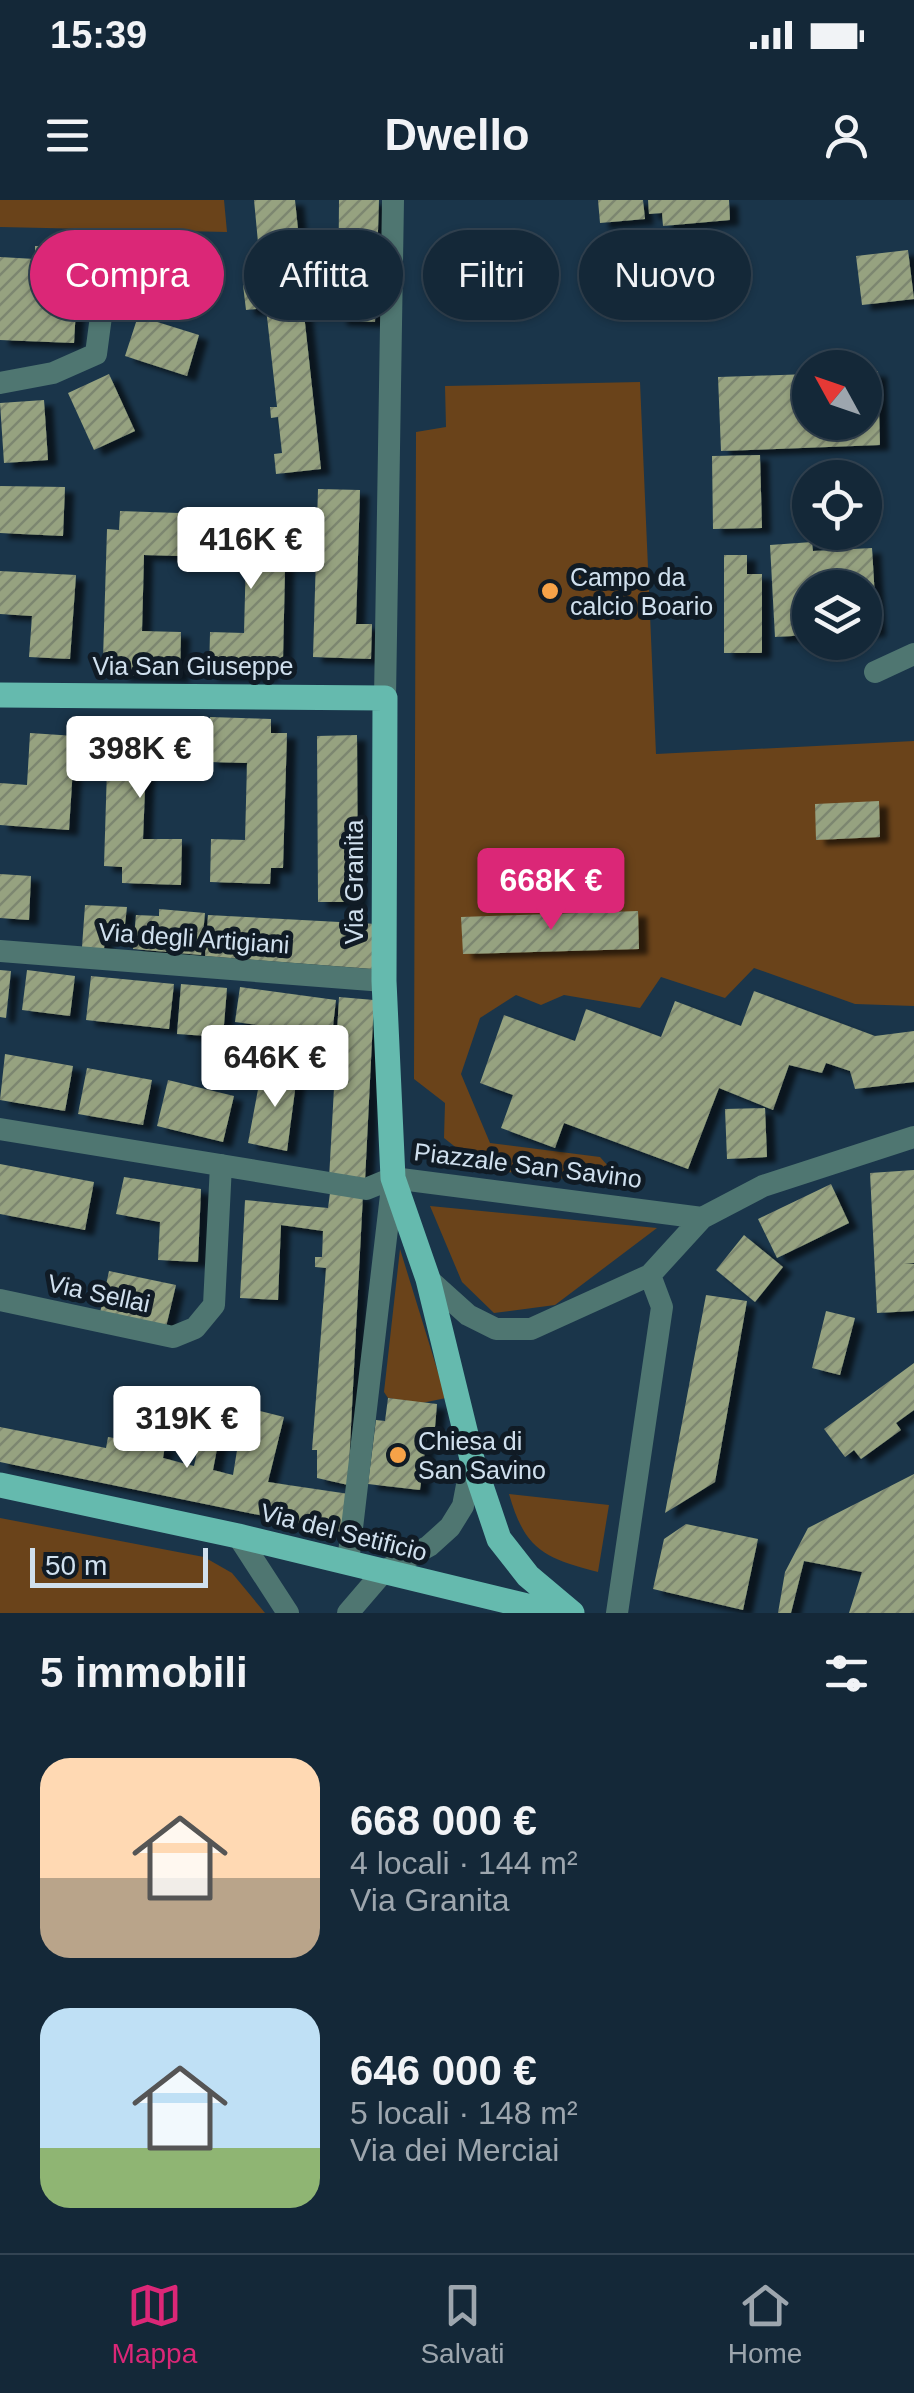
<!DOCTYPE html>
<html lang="it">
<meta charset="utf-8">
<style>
:root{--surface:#142838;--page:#1d3040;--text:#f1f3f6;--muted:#9da6ae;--line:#334453;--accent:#db2777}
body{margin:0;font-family:Helvetica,sans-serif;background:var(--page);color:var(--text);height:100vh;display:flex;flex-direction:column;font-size:38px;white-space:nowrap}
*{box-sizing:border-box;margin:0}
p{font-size:32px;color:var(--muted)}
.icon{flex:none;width:55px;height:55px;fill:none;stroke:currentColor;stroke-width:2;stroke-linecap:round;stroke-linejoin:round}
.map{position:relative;height:1413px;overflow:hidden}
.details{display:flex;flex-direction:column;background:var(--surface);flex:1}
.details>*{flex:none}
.hud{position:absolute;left:30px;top:30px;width:855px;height:90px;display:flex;gap:20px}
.needle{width:65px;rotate:310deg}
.fabs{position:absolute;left:792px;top:150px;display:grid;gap:20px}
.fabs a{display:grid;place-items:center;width:90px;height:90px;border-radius:50%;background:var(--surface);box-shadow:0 2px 8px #0004,0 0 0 2px var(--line);font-size:50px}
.scale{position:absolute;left:30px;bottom:25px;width:178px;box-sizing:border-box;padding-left:10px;border:5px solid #d0e0ee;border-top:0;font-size:28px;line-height:35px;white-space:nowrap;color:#d0e0ee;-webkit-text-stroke:8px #101b25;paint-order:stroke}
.price{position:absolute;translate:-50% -85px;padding:0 22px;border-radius:10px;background:#fff;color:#222;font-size:32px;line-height:65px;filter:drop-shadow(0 2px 5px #0008)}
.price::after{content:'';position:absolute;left:50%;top:60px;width:30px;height:22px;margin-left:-15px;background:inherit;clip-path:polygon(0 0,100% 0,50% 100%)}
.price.selected{background:var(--accent);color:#fff}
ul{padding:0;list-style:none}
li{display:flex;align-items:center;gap:30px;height:250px;padding:0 40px}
li span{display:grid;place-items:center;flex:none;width:280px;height:200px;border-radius:30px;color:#555}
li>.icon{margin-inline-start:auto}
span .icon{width:120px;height:120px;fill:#fffc;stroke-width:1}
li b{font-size:42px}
h2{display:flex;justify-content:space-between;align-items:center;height:120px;padding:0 40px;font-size:42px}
.chip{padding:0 35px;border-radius:45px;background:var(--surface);box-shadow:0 2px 8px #0004,0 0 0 2px var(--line);font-size:35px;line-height:90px}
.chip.selected{background:var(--accent);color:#fff}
.status{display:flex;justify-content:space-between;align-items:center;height:70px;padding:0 50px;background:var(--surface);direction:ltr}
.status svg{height:28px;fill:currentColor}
header{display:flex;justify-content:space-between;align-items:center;height:130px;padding:0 40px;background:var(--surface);font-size:45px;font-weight:700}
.menu{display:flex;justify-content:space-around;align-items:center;height:140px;border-top:2px solid var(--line);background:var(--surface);font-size:28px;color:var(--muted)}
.menu a{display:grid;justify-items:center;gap:5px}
.menu .selected{color:var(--accent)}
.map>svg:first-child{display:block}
.green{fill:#6a431a}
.building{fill:url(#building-hatch);filter:url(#shadow)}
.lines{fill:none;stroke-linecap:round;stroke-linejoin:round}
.minor{stroke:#4f7671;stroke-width:22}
.major{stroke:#65baae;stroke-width:25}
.poi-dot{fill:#f6a248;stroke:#101b25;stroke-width:4}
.labels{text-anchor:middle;stroke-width:10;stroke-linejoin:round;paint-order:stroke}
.poi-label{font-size:25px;fill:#d0e0ee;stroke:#101b25;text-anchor:start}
.street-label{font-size:25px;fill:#d0e0ee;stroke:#101b25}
</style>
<div class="status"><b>15:39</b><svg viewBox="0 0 49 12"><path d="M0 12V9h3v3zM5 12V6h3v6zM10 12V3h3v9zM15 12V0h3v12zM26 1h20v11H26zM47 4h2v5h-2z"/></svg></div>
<header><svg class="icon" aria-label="menu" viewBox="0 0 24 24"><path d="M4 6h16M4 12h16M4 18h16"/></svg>Dwello<svg class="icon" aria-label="person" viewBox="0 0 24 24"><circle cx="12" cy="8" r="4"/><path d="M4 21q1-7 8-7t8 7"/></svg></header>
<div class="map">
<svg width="914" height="1413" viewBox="0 0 914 1413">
<defs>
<pattern id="building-hatch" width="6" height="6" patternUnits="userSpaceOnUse" patternTransform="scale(2.5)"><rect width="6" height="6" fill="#96a280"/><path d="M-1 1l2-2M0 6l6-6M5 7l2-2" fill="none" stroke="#7c866f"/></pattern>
<filter id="shadow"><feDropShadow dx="9" dy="5.5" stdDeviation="2.5" flood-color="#0009"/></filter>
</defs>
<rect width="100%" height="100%" fill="#1a354a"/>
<path class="green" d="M0 0H224L227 32 0 27Z
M640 182 656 554 914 541V806L855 804 754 768 725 798 661 777 640 808 564 795 541 805 516 795 480 818 461 874 490 943 600 957 626 986 483 969 444 938 445 903 414 879 416 232 446 227 445 186Z
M430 1006 657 1028 555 1105 494 1113 462 1082Z
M400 1049 446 1198 422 1203 388 1198 384 1192Z
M509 1294 609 1305 598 1372C544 1358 525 1350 509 1294Z
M0 1318 204 1357 232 1373 265 1413H0Z"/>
<path class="building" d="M254 0H295L300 49 259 53Z
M339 0H379L375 122 338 120Z
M598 0H643L645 19 600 23Z
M648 0H729L730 20 663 26 662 13 649 14Z
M143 43 206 47 203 91 139 87Z
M35 46 65 47 62 107 76 108 74 143 0 140V57L35 59Z
M297 50 321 269 276 274 274 254 282 253 278 217 271 218 270 207H277L266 108 246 110 243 85 264 82 261 55Z
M908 50 914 99 862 105 856 56Z
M138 116 199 135 187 176 125 156Z
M878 171 880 245 721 251 718 177 810 174V222H865V172Z
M109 174 135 231 94 250 68 193Z
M44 200 48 260 4 263 0 203Z
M760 255 762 328 713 329 712 256Z
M0 286 65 287 63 336 0 333Z
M318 289 360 290 356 424H372L371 459 313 457Z
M209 310 268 312 267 325 286 326 283 459H269V476L209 475 210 432 244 433 246 355H208Z
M120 311 179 313 178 356 144 355 142 431 181 432 180 477 120 475 121 459H103L107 329 119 330Z
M812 342 813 351 872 348 877 431 865 432V388H810V435L775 437 770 345Z
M724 355H747V374H762V453H724Z
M0 371 76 375 70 459 29 457 32 416 0 414Z
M210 517 271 519V533H287L283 668H271L270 684 210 682 211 639 245 640 247 563 209 562Z
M121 518 182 519 181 564H146L143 639H182L181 685 122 683V667L104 666 108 536H120Z
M30 533 75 536 69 630 0 625V583L27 585Z
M357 535 358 702H318L317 536Z
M879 601 880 637 816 640 815 604Z
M0 674 31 676 29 720 0 718Z
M85 705 127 707 125 724 106 723 104 749 82 747Z
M159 709 205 713 201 755 133 749 136 715 159 716Z
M638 711 639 749 463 754 461 717Z
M208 715 377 724 373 769 205 756Z
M0 770 11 771 6 818 0 817Z
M27 770 75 776 70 816 22 810Z
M91 776 174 784 169 829 86 820Z
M181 784 227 788 223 837 177 834Z
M240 787 336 800 332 835 235 822Z
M754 791 875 836 914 831V882L855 889 850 871 826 863 822 873 789 865 773 910 719 888 688 969 564 923 555 948 501 928 513 895 480 883 504 815 575 841 586 809 661 837 675 801 741 826Z
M339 797 374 800 365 981 329 979Z
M5 854 73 866 65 911 0 900Z
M282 860H299L287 951 248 943 259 884 277 885Z
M87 868 152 880 143 925 78 914Z
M168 880 234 896 223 942 157 926Z
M765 908 767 957 727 959 725 909Z
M0 964 94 982 85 1030 0 1014Z
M914 970V1063H904L914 1064V1111L877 1113 870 973Z
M124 977 201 989 198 1062 158 1060 160 1022 116 1014Z
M831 984 849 1023 777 1058 758 1019Z
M330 993 363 994 348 1285 317 1278V1250H312L326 1068 315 1067V1057H322L323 1031 281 1025 278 1100 240 1098 245 1000 328 1008Z
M744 1035 783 1067 755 1102 716 1070Z
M109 1071 176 1085 166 1127 100 1113Z
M706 1095 747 1101 715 1282 665 1313Z
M826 1111 855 1118 840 1175 812 1168Z
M914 1163V1210L896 1223 901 1230 861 1259 854 1250 845 1257 824 1229Z
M388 1198 437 1204 435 1227H428L420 1290 368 1284 376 1220 385 1221Z
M244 1207 284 1217 268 1282 349 1294 342 1332 0 1262V1227L106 1248 108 1237 165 1246 163 1258 194 1266 203 1224 221 1228 213 1270 233 1275Z
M914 1274V1413H849L862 1372 804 1361 791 1413H778L785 1372 808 1328Z
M686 1324 758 1339 743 1410 653 1389 664 1339Z"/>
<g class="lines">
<path class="minor" d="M0 183 53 173 96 154 111 41
M875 472 914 454
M385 498 393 0
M0 751 384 781
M0 929 366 989 393 978 702 1018
M428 1079 468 1115 496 1129H531L650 1075 702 1018 763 986 914 937
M0 1100 173 1137 195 1128 214 1105 221 965
M238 1336 288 1413
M348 1362 393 978
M348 1413 384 1371 429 1346 450 1327 463 1306 472 1259
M617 1413 662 1107 650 1075"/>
<path class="major" d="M0 495 385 498 384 781 393 978 428 1079 472 1259 499 1339 528 1376 572 1413
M0 1285 238 1336 556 1413"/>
</g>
<g class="poi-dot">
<circle cx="550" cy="391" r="10"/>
<circle cx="398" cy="1255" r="10"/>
</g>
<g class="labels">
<g class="poi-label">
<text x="570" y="386">Campo da<tspan x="570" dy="29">calcio Boario</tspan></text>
<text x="418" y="1250">Chiesa di<tspan x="418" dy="29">San Savino</tspan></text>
</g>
<g class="street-label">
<text x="193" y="475">Via San Giuseppe</text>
<text transform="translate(354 682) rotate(-90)" y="9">Via Granita</text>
<text transform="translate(194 738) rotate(4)" y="9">Via degli Artigiani</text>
<text transform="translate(528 965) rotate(7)" y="9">Piazzale San Savino</text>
<text transform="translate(99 1093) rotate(12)" y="9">Via Sellai</text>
<text transform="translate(344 1332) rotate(14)" y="9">Via del Setificio</text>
</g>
</g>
</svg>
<div class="fabs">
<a><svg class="needle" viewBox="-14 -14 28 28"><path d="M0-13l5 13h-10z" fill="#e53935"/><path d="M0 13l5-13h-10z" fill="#9da6ae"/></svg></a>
<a><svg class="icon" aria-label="locate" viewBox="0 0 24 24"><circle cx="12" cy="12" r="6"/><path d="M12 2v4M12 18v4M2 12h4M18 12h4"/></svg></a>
<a><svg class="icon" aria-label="layers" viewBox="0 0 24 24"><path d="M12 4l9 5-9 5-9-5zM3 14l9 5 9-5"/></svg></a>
</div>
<div class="scale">50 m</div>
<b class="price" style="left:251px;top:392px">416K €</b>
<b class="price" style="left:140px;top:601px">398K €</b>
<b class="price selected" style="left:551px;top:733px">668K €</b>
<b class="price" style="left:275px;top:910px">646K €</b>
<b class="price" style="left:187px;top:1271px">319K €</b>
<div class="hud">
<a class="chip selected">Compra</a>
<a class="chip">Affitta</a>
<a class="chip">Filtri</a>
<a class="chip">Nuovo</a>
</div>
</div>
<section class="details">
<h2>5 immobili<svg class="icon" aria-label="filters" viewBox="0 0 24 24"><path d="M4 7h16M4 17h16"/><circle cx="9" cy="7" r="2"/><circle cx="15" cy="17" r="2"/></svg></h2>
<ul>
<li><span style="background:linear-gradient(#ffd9b3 60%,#b9a48a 0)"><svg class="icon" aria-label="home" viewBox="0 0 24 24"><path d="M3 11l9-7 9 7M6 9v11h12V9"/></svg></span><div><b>668 000 €</b><p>4 locali · 144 m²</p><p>Via Granita</p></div></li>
<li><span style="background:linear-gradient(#bfe0f5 70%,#8fb573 0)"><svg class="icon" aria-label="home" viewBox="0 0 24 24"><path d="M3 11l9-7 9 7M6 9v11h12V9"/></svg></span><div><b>646 000 €</b><p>5 locali · 148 m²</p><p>Via dei Merciai</p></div></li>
</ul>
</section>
<nav class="menu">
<a class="selected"><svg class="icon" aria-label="map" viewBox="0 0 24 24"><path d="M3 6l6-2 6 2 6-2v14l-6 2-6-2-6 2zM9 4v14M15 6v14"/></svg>Mappa</a>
<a><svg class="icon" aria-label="saved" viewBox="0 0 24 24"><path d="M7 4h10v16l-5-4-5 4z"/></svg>Salvati</a>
<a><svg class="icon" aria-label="home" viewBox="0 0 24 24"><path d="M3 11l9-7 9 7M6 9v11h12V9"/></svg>Home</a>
</nav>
